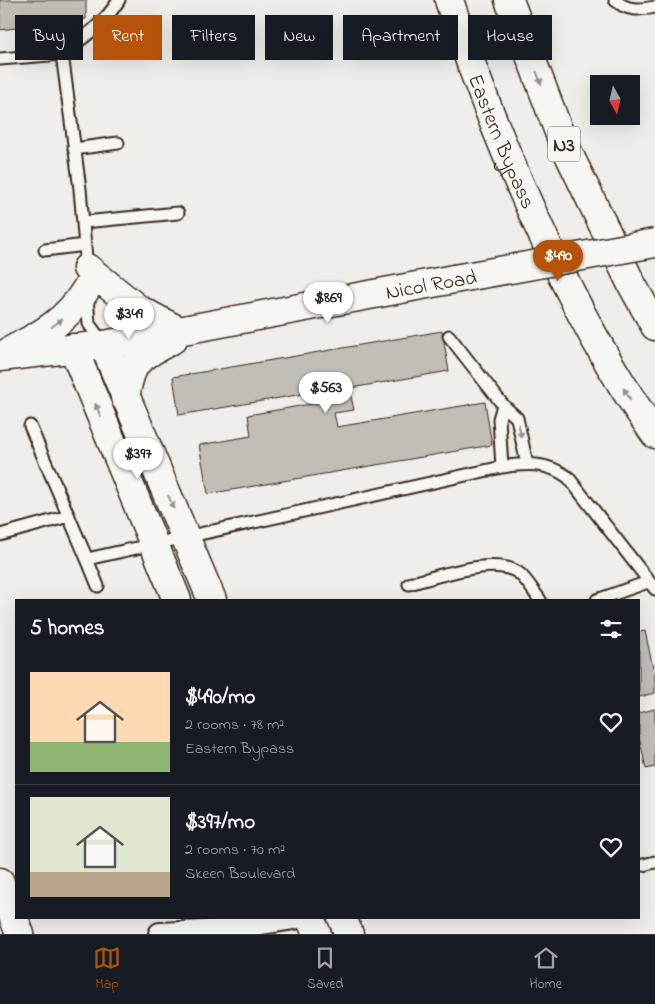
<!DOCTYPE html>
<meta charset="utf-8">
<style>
:root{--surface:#171b24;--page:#242831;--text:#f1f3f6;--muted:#9ea1a6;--line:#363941;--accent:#b45309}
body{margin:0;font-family:"Indie Flower",sans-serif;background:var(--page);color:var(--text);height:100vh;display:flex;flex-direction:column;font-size:19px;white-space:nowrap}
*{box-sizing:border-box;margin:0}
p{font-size:16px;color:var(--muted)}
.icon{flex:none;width:28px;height:28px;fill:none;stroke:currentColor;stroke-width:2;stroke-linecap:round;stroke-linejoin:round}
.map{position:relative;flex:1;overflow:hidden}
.sheet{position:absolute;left:15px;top:599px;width:625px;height:320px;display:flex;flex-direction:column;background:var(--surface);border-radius:0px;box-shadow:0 5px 20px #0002}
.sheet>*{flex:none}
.hud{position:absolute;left:15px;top:15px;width:625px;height:45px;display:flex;gap:10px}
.needle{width:32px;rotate:172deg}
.tools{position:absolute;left:590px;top:75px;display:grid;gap:10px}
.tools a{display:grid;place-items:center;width:50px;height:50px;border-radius:0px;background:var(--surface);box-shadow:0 5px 20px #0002;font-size:25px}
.price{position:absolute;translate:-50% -42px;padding:0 11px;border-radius:18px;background:#fff;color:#222;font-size:16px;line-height:32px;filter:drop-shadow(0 1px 2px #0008)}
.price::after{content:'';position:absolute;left:50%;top:30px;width:15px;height:11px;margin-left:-8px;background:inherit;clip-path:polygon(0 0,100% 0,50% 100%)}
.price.current{background:var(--accent);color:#fff}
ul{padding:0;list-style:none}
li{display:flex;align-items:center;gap:15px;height:125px;padding:0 15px}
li+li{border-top:1px solid var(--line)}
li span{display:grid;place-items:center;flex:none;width:140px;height:100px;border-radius:0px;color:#555}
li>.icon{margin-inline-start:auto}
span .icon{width:60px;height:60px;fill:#fffc;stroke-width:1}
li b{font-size:21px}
h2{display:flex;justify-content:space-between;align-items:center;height:60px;padding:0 15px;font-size:21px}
.chip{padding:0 18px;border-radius:0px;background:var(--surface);box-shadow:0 5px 20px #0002;font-size:18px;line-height:45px}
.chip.current{background:var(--accent);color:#fff}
.tab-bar{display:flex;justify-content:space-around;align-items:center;height:70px;border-top:1px solid var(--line);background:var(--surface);font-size:14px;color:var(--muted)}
.tab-bar a{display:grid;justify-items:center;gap:2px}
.tab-bar .current{color:var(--accent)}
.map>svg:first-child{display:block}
.building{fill:#c2bdb7;stroke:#3b2a1e}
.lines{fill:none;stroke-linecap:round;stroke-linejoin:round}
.service-casing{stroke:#3b2a1e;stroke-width:15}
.minor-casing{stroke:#3b2a1e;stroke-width:26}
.tertiary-casing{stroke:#3b2a1e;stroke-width:31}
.secondary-casing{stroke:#3b2a1e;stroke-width:31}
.motorway-casing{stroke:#3b2a1e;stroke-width:31}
.service{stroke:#f6f6f2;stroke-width:11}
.minor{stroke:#f6f6f2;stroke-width:22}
.tertiary{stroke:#f6f6f2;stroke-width:28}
.secondary{stroke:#f6f6f2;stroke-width:28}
.motorway{stroke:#f6f6f2;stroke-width:28}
.secondary-bridge-casing{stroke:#3b2a1e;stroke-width:31;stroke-linecap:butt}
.secondary-bridge{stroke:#f6f6f2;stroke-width:28}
.oneway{fill:#989088}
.labels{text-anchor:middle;stroke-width:4;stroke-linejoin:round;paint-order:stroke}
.shield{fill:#f6f6f2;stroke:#73675e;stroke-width:1}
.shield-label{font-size:20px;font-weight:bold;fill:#3b2a1e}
.street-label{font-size:21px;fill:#3b2a1e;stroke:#f6f6f2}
</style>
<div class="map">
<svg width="655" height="934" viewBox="0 0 655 934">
<rect width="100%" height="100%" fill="#efeeea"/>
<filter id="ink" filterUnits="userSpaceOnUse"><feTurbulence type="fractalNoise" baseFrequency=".02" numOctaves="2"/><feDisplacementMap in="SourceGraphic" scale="10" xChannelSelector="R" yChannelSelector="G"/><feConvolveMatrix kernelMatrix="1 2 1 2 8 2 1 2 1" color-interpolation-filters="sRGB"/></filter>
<g filter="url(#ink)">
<path class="building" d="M0 0H86V19L0 30Z
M442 331 449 371 328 392 330 400 351 396 354 410 334 413 337 427 485 402 492 445 208 494 199 445 251 436 248 415 317 403 315 392 179 415 173 377Z
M645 631 655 677V693L639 697V632Z
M655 709V767L646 769 639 736V713Z"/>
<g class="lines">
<g class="service-casing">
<path id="service" d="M615 0C627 11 639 10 655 7
M62 54C83 38 105 23 119 0
M0 59 62 54 80 189 87 270
M74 149 118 143
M84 222 178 213
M45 250 85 245
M87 296 89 324 103 343
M449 336 503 405 517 418 527 464
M30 426 87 559 502 467C528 463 546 462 568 477L655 589
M502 467 499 419 503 405
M0 535 69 516
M87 559 98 586
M409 584C436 577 499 554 521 575 528 582 534 592 540 600
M597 600 648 582
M639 866 655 862"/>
</g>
<g class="minor-casing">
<path id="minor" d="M160 934 202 932 294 918"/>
</g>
<g class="tertiary-casing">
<path id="tertiary" d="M104 345 212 600
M73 348 177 600
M310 918 317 934
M342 918 349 934"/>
</g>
<g class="secondary-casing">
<path id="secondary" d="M87 268 138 309 179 331
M10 351C43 334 67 321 87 288
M0 357 104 345 454 279
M125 398C132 357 138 359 173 339
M0 882 20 934"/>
</g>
<g class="motorway-casing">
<g id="motorway">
<path id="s1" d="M449 0C476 83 508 161 545 240 577 308 611 373 655 434"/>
<path d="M509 0 562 140 631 283 655 326"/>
</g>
</g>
<use href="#service" class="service"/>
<use href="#minor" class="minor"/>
<use href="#tertiary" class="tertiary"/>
<use href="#secondary" class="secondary"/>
<use href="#motorway" class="motorway"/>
<g class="secondary-bridge-casing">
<path id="secondary-bridge" d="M454 279 655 243"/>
</g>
<use href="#secondary-bridge" class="secondary-bridge"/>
</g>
<defs><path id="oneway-solid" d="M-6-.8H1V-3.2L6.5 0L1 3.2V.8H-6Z" transform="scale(1.25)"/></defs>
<g class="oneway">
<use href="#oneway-solid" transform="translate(539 78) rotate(69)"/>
<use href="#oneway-solid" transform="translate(57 323) rotate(-37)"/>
<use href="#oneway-solid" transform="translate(627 394) rotate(-122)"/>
<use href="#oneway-solid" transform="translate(98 410) rotate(-113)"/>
<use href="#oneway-solid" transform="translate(520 431) rotate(78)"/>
<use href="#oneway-solid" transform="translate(171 502) rotate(66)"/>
</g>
</g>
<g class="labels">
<rect class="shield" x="548" y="126.5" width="32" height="35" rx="4"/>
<g class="shield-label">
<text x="564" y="151">N3</text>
</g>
<g class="street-label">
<text dy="7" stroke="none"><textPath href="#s1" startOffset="151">Eastern Bypass</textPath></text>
<text transform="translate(431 284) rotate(-10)" y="7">Nicol Road</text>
</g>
</g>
</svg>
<div class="tools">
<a><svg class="needle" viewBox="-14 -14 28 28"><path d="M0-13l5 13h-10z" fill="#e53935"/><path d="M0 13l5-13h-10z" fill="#9ea1a6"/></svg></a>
</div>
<b class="price current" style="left:558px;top:282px">$490</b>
<b class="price" style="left:328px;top:324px">$869</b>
<b class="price" style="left:129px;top:340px">$349</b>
<b class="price" style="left:326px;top:414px">$563</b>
<b class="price" style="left:138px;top:480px">$397</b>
<div class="hud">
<a class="chip">Buy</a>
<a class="chip current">Rent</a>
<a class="chip">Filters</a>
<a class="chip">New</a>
<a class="chip">Apartment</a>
<a class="chip">House</a>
</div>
<section class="sheet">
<h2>5 homes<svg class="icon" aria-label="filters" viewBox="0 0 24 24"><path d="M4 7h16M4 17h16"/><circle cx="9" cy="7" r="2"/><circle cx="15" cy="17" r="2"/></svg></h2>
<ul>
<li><span style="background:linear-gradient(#ffd9b3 70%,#8fb573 0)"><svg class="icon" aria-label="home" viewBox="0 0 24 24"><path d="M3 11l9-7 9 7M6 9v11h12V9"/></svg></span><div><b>$490/mo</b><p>2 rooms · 78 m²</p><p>Eastern Bypass</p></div><svg class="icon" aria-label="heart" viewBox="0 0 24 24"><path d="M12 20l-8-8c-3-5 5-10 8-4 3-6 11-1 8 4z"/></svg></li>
<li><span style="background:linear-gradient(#dfe7d0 75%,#b9a48a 0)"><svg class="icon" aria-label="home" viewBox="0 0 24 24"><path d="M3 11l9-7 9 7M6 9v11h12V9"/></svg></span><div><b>$397/mo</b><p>2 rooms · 70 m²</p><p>Skeen Boulevard</p></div><svg class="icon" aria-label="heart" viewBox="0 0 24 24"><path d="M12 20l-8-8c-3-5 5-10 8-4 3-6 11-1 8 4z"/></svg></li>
</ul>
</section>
</div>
<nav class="tab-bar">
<a class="current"><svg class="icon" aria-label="map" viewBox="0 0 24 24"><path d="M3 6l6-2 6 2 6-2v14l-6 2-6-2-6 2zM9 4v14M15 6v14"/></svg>Map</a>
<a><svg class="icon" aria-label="saved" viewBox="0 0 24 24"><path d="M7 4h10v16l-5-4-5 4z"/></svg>Saved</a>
<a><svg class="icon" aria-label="home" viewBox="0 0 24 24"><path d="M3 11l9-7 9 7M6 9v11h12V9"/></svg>Home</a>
</nav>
